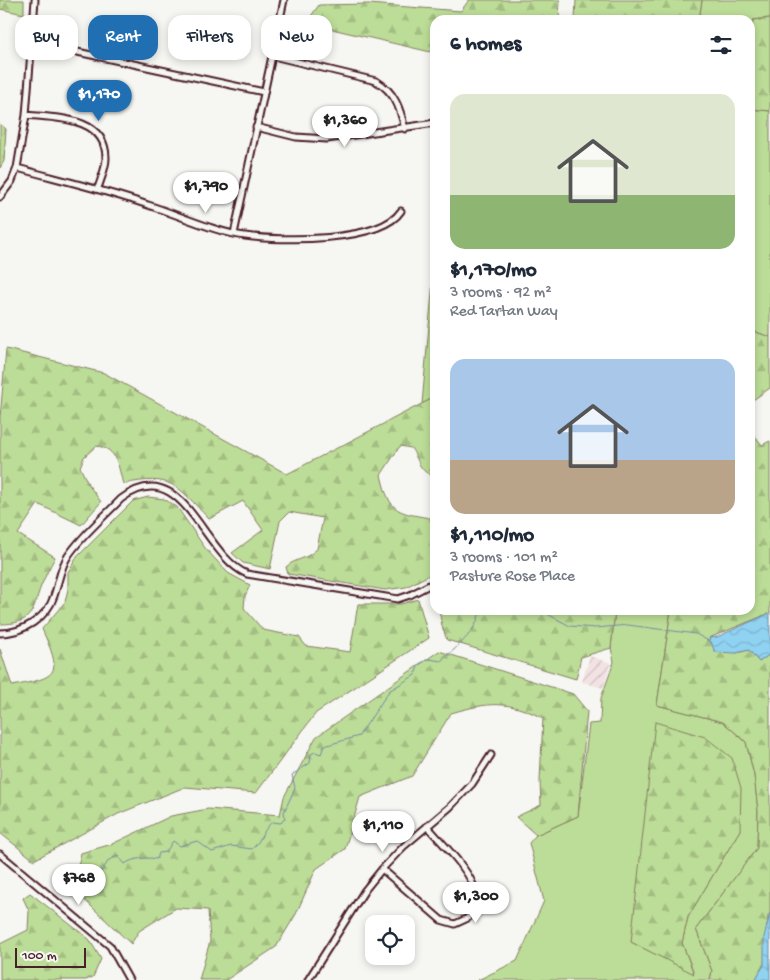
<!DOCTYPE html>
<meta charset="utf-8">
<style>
:root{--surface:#fff;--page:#f2f2f3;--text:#1f2937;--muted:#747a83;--accent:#1f6fb2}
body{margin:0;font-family:"Gochi Hand",sans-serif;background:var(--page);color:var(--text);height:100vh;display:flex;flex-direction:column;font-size:19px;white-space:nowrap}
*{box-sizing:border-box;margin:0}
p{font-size:16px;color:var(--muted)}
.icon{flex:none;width:28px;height:28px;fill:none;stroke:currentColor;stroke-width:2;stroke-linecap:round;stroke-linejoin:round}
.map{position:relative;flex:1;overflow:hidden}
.drawer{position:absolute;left:430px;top:15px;width:325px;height:600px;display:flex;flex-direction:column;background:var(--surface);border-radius:15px;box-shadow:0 2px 8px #0003}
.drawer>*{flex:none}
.hud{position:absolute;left:15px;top:15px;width:340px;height:45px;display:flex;gap:10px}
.buttons{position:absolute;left:365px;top:915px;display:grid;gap:10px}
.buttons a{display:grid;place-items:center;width:50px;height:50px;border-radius:10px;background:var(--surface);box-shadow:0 2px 8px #0003;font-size:25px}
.scale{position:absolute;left:15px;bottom:12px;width:71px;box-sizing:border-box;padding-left:5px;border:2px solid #4a1f2b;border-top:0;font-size:14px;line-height:18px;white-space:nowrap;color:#4a1f2b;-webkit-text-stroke:4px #f6f6f2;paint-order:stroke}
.price{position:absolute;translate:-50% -42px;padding:0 11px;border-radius:18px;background:#fff;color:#222;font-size:16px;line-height:32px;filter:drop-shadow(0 1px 2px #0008)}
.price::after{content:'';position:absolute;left:50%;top:30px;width:15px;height:11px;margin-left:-8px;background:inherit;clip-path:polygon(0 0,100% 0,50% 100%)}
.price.active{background:var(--accent);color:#fff}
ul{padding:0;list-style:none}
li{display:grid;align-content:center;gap:10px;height:265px;padding:0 20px}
li span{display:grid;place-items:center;height:155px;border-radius:15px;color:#555}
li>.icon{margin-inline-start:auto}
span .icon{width:90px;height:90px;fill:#fffc;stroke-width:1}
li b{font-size:21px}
h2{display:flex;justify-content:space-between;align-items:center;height:60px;padding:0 20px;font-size:21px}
.chip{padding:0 18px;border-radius:15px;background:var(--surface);box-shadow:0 2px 8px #0003;font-size:18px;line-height:45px}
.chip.active{background:var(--accent);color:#fff}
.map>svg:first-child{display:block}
.industrial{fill:url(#industrial-furrows)}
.grass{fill:#bcdd97;stroke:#837e61;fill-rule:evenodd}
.forest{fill:url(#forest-firs);stroke:#837e61}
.water{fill:url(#water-waves);stroke:#738aa2}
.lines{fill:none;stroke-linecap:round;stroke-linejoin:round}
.stream{stroke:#738aa2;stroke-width:1}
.minor-casing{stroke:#4a1f2b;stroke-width:9}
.minor{stroke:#f6f6f2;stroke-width:5}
</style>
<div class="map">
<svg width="770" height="980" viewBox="0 0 770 980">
<defs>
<pattern id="industrial-furrows" width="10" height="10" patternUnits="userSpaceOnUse" patternTransform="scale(1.25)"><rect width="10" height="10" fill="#f3e2e4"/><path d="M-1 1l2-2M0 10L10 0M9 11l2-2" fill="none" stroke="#d2c1c4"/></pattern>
<pattern id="forest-firs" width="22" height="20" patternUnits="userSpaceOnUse" patternTransform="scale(1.25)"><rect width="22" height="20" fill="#bcdd97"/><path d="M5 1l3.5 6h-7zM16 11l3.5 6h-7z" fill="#a3bd82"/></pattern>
<pattern id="water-waves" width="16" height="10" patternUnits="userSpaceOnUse" patternTransform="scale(1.25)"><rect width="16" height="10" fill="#8fd2f1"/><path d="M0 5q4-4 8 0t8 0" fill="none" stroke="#7db4cf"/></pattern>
</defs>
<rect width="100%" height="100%" fill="#f6f6f2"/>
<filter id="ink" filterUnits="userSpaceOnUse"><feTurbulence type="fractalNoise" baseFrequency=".02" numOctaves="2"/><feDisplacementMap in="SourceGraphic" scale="10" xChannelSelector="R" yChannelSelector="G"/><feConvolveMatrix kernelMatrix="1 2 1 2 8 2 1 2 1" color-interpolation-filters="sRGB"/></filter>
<g filter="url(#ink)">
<path class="industrial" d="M590 656 611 663 603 688 582 682Z"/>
<path class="grass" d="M702 0H770V18L753 20 750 49V20H699Z
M750 109 770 111V337L750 330Z
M435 259V397L422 404Z
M615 610H671L657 705 723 722 746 742 754 775 758 811 757 848 696 929 712 971 710 980H478L517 961 544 901 529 843 536 835 578 816 589 724 600 723 601 698 614 662 611 648ZM740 830 688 917 682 943 694 973 631 942Z"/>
<path class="forest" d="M0 0H24V14L0 9Z
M469 0H560L559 20H435V53L306 23 319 5 369 4 461 11Z
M576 0H702L699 20H575Z
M770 18V111L750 109V49L753 20Z
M0 124 6 129 4 161 0 168Z
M750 330 770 337V388L750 402Z
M6 349 104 373 287 474 435 397V476C418 472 420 461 411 448L400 446 381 475C390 515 398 512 435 519V572L406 587 385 590 288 574 286 567C296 558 304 561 317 549L323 518 289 512 280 521 270 569 243 563 232 553 263 530 243 501 209 519C176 484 172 474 123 484 118 467 118 448 96 446L84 457 80 467 88 484 101 502 81 525 38 504 18 534 55 557C50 567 45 576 41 586 32 611 33 624 0 624V418Z
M750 430 762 445 770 441V613L709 638 736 653 749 650 759 662 770 654V913L768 916 764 965 755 980H710L712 971 696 929 757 848 758 811 754 775 746 742 723 722 657 705 671 610H750Z
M148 497 164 499 177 507 205 548 228 573 250 585 245 596 244 608 263 630 299 637 306 646 350 652 358 604H401L418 599 429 638 316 713 256 793 185 787 118 814 34 860 0 833V649L12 686C60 677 62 674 42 629L65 602 68 589V572L77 557 133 501Z
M439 610H615L611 648 581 657 576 679 447 640 442 626Z
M439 651 573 694 587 711 578 816 536 835 516 817 541 805 540 781 543 718C506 700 490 702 451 713L412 776 360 797 345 849 316 869 296 914 276 947 226 980H199L210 941 208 910 176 908 139 931 131 944 73 889 81 853 112 844 171 816 208 809 280 815 284 797 316 737Z
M655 722 705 737 732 758 741 788 740 830 688 917 682 943 694 974 631 942Z
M30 893 89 939 101 959 93 977 86 980H0V944L28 930 29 911 23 898Z"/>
<path class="water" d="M770 613V654L759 662 749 650 736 653 715 652 709 638 717 637Z
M770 913V980H755L764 965V937Z"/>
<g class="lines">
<path class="stream" d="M540 610 570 626 596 628 628 625 696 634 712 643
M72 897 79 889V885L101 872 109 860 118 856 125 864C132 858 149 857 157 859L159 853 166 852 173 841 180 846 197 841 212 852 231 846 252 849C261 841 263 830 272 822L281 823 285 818 284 812 295 788 292 775 310 763 311 754 315 752 321 754 324 746 359 736 389 691 415 675 419 664 429 659 441 661C454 650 477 631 479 614L484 610"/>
<g class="minor-casing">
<path id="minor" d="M30 45 68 50 264 92
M273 56 376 81C395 92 400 108 405 129
M26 115C55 118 106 116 106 158 106 168 101 179 98 188
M256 127 296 137 327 139 435 123
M17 168C61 180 105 190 148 205 176 214 218 233 245 236 280 241 380 243 401 211
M0 197 12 181 17 168 26 115 35 0
M234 234 284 0
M0 633C23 633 47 618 54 596 59 582 60 568 68 556 82 535 104 517 121 499 183 452 202 555 247 574L398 599 410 595 435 582
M0 854 110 946 129 980
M382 869 441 920 455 924 468 918C472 910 476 902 475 892 473 873 440 841 427 826
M308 980 365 890 382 869 404 846 450 807 472 784 491 755"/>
</g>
<use href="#minor" class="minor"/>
</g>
</g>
</svg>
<div class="buttons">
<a><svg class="icon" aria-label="locate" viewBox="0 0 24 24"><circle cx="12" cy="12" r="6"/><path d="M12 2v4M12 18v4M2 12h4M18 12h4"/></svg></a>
</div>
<div class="scale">100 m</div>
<b class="price active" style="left:99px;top:122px">$1,170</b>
<b class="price" style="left:345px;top:148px">$1,360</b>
<b class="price" style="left:206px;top:214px">$1,790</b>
<b class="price" style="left:383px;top:853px">$1,110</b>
<b class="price" style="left:79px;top:906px">$768</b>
<b class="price" style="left:476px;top:924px">$1,300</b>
<div class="hud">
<a class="chip">Buy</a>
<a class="chip active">Rent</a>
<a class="chip">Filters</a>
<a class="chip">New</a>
</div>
<section class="drawer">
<h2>6 homes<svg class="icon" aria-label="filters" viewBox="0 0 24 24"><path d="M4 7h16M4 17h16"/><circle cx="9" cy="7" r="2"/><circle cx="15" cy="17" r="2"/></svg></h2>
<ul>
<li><span style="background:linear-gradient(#dfe7d0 65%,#8fb573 0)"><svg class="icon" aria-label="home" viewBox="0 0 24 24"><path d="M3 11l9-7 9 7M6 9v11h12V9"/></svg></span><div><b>$1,170/mo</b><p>3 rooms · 92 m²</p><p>Red Tartan Way</p></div></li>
<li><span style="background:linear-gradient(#a9c7e8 65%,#b9a48a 0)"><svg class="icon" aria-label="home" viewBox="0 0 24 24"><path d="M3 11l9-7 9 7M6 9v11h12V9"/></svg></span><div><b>$1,110/mo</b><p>3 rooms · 101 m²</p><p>Pasture Rose Place</p></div></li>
</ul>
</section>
</div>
